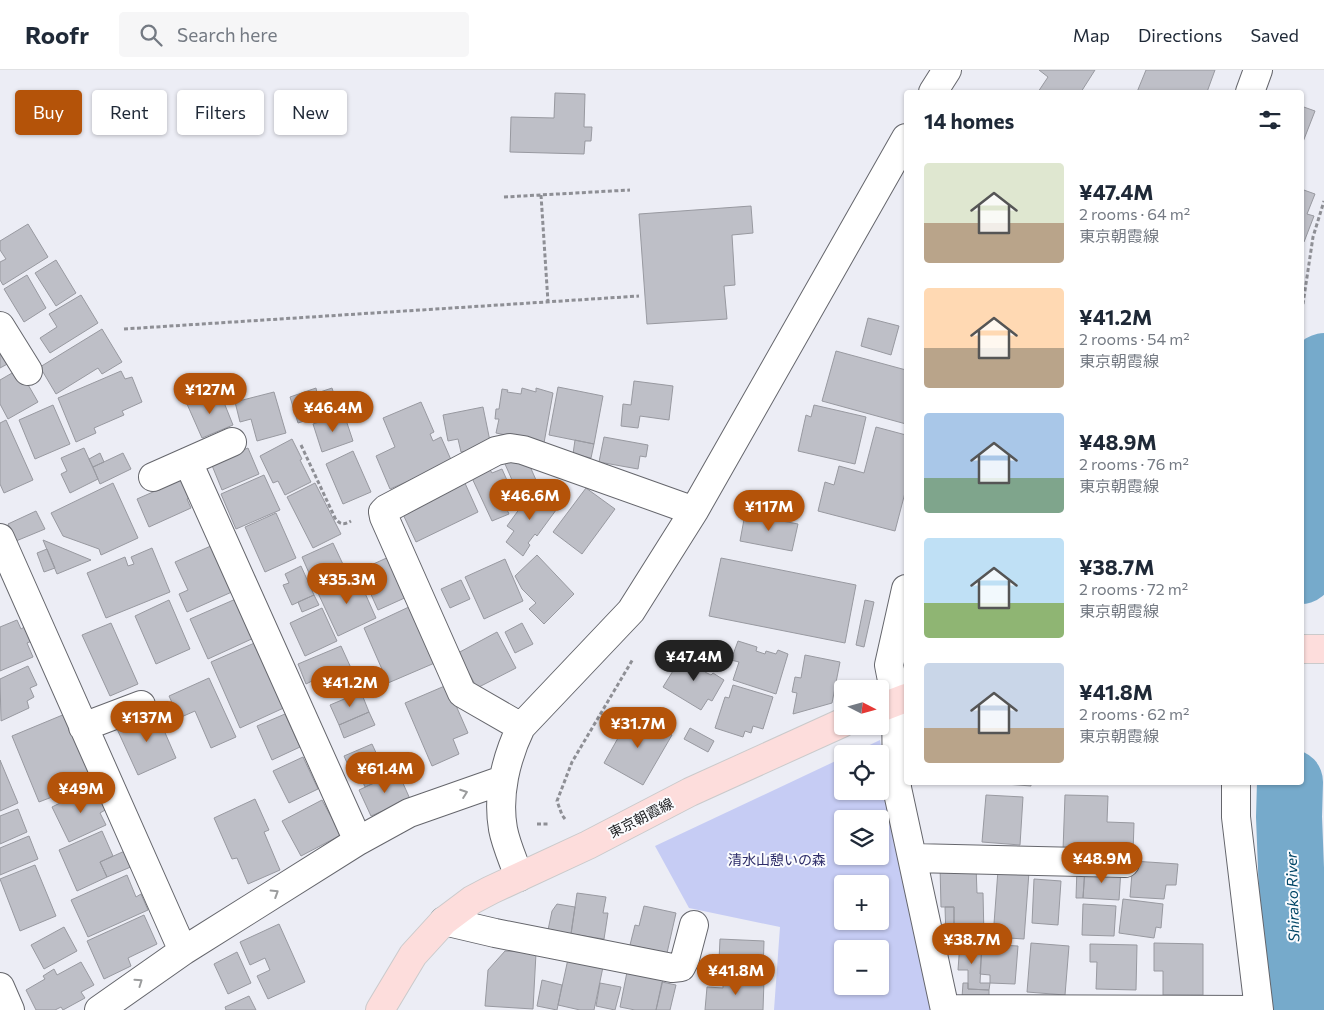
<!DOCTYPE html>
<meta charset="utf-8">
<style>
:root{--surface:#fff;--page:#f6f6f7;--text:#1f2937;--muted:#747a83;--line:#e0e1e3;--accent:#b45309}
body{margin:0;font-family:Commissioner,"Noto Sans JP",sans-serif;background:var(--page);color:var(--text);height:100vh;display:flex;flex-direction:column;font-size:19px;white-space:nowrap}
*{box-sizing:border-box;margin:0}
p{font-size:16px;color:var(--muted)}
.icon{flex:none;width:28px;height:28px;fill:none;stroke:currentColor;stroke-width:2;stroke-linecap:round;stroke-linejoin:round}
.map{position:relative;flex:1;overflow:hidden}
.drawer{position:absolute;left:904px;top:20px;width:400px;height:695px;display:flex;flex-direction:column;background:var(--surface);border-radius:5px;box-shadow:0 1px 4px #0004}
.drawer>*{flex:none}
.hud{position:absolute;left:15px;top:20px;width:475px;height:45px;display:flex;gap:10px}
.needle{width:32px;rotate:96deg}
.fabs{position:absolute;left:834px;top:610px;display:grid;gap:10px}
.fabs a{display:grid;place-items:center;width:55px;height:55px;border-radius:5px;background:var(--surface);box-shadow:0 1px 4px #0004;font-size:25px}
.price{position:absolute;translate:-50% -42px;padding:0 11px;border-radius:18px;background:var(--accent);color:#fff;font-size:16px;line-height:32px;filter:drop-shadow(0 1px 2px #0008)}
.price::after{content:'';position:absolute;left:50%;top:30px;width:15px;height:11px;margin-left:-8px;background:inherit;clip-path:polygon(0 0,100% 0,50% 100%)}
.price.current{background:#222;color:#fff}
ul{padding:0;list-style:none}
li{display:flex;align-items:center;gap:15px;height:125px;padding:0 20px}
li span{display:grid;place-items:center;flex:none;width:140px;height:100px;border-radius:5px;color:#555}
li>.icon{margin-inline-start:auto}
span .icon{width:60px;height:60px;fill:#fffc;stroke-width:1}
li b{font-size:21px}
h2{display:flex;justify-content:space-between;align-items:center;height:60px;padding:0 20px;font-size:21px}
.pill{padding:0 18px;border-radius:5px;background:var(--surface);box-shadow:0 1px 4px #0004;font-size:18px;line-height:45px}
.pill.current{background:var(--accent);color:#fff}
header{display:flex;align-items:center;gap:30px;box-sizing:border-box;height:70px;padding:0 25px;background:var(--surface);border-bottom:1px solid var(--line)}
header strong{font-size:24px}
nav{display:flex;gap:28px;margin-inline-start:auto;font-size:18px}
.search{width:350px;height:45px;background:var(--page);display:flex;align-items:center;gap:12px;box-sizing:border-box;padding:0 18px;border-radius:5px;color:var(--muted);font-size:19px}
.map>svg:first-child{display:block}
.green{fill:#c6ccf4;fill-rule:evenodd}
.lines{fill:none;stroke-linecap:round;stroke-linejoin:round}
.river{stroke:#76aacb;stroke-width:66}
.building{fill:#bebfc7;stroke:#9899a0}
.minor-casing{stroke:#65666c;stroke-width:30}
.major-casing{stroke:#cacacb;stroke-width:30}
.path{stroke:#8e8f95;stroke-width:3;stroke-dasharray:4 2.5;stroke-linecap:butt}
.minor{stroke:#fff;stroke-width:28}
.major{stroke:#fddddc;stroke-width:28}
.oneway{stroke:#9b9c9d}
.labels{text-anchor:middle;stroke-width:4;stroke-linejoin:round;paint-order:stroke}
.street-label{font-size:14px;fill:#212225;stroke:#fafbfe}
.park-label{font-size:14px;fill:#2d2c69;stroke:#fafbfe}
.water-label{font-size:15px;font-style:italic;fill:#004566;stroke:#fafbfe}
</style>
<header>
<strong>Roofr</strong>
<div class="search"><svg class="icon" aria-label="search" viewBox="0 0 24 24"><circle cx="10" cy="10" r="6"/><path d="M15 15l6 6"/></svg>Search here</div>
<nav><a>Map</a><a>Directions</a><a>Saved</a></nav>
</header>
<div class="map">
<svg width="1324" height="940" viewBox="0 0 1324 940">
<rect width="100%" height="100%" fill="#ecedf5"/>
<path class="green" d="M880 670 902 797 933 940H774L780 857 689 838 655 776 842 688V721H880V684H851ZM842 749H880V786H842ZM842 814H880V851H842ZM842 879H880V916H842Z"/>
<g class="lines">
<path class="river" d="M1301 501 1314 347 1324 296
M1290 712 1289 747 1294 875 1304 940"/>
</g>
<path class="building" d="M1095 0 1081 22H1038L1048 7 1039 0Z
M1146 0H1215L1207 22H1137Z
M555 23 585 24 584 57H592L591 71H585L584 84 510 82 511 47 554 48Z
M1301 36 1315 41 1301 77Z
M1301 119 1315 124 1307 144 1314 146 1304 172 1301 171Z
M751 136 753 163 732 165 735 215 724 216 727 249 647 254 639 144Z
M28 154 48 187 3 215 0 210V192L6 189 0 180V171Z
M56 190 76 223 56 236 35 203Z
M27 205 46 238 24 252 4 219Z
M81 225 98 253 50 283 40 268 57 257 49 244Z
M868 248 899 256 891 285 861 276Z
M102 259 122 292 102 304 98 298 56 324 40 297Z
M0 269 13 291 0 298Z
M836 281 906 300V354L822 331Z
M19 299 38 332 8 349 0 334V310Z
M121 301 125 309 132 307 142 332 122 341 124 345 94 358 96 363 76 372 58 328Z
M634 311 673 316 669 350 640 346 638 358 621 356 623 334 631 335Z
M558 317 603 326 594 374 549 365Z
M316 318 317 323 332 318 339 340 298 353 290 327Z
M522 318 536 322V318L553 323 544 373 496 363 499 349H495L496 339H499L502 319 508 320 507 322 521 324Z
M274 322 286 363 257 371 251 349 240 352 235 332Z
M208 325 211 330 221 325 233 355 202 368 187 334Z
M421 332 434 362 430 364 433 371 441 367 452 392 390 419 376 386 395 377 383 348Z
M53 335 70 374 35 389 19 350Z
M814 335 866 347 855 394 798 381 806 345 811 347Z
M483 337 491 376 461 382 458 369 448 371 443 345Z
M344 344 353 371 322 382 313 354Z
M6 350 33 410 4 423 0 414V353Z
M876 357 906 365V393L905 399 906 400V419L895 461 818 441 825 412 834 415 839 396 864 403Z
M604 367 648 375 646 387 640 386 638 399 599 392Z
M292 369 302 389 300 390 311 412 285 425 278 411 273 413 260 386Z
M575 370 594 374 591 388 573 384Z
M84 378 98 409 70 423 61 404 67 401 61 388Z
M248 378 259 404 222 420 211 393Z
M353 381 371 422 343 434 326 394Z
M100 383 104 392 93 397 89 389Z
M123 383 131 399 100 414 93 397Z
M525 385 536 410 516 419 505 394Z
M489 398 492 403 502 399 514 426 503 431 509 444 492 451 471 406Z
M264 405 280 440 236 459 221 424Z
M185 408 193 426 187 429 191 438 149 457 137 429Z
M464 411 478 442 416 472 401 440Z
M113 413 138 468 101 485 99 479 63 466 51 443Z
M315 413 341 464 313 478 287 427Z
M586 418 615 439 582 484 553 462Z
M533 420 546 430 548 427 559 436 537 466 535 464 528 473 530 475 523 486 506 472 514 461 507 456Z
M36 441 45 459 16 471 8 454Z
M276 443 296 488 265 502 245 457Z
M745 444 798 454 792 481 740 471Z
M43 470 91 490 57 504Z
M333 473 348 505 316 519 302 487Z
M213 475 234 521 187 542 179 524 188 520 175 492Z
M152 478 170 522 106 548 87 503 125 487 128 496 134 494 131 487Z
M47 479 55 498 44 502 37 483Z
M537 485 574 524 544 554 529 539 536 533 522 519 515 506Z
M391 486 409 526 378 540 360 500Z
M721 488 856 515 845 573 709 546Z
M505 489 523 531 484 549 465 507Z
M301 496 314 525 292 535 283 515 289 513 285 504Z
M357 505 376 548 338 566 318 523Z
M461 510 470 529 450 538 441 519Z
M314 525 319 535 302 542 298 532Z
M238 528 256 567 208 589 190 549Z
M169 530 190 579 156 594 135 546Z
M865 530 874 532 864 577 856 575Z
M411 536 437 592 388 613 364 558Z
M322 538 337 571 305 586 290 553Z
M17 550 21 559 26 556 32 571 27 573 33 587 0 601V557Z
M111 553 138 614 110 626 82 565Z
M522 553 533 574 515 583 505 562Z
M497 562 516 598 477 618 458 583Z
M259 571 288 636 240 658 211 592Z
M738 571 757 577 756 581 765 584 766 581 776 584 778 580 788 584 776 624 733 610 739 592 731 590Z
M341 576 351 598 339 603 345 616 323 626 316 609 306 614 298 594Z
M690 583 705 592 703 595 708 598 705 602 711 605 713 603 724 610 712 631 708 629 701 640 663 617 676 596 680 599Z
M805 585 840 592 832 633 793 644 797 623 792 622 795 607 801 608Z
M28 596 37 615 30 618 34 627 27 631 29 638 1 651 0 609Z
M209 608 236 667 211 678 195 641 179 648 169 626Z
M447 615 468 663 453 669 459 684 432 696 405 633Z
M733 615 773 627 763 659 753 656 751 663 745 661 743 667 715 658 725 627 729 628Z
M361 622 369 642 339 655 330 635Z
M156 642 176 688 138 705 117 659Z
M369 642 375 655 344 668 339 655Z
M632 643 672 665 643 715 604 693Z
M65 644 90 705 64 716 65 722 39 732 12 666Z
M285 644 300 677 272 690 257 656Z
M690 658 714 671 708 682 684 669Z
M372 674 378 687 389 683 398 702 365 717 358 701 352 704 344 686Z
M303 687 318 719 289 733 273 701Z
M0 690 18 733 0 741Z
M398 702 410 729 371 746 359 720Z
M980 712H1031V716Z
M96 715 107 739 100 743 106 755 69 772 52 737Z
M986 725 1023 727 1020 775 982 772Z
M1065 725 1108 726 1107 752 1134 753 1133 783 1063 780Z
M255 729 269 760 264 762 280 800 248 814 237 788 232 789 214 748Z
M322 730 341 765 301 786 282 751Z
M18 739 27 762 0 774V746Z
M102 761 113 786 100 792 107 807 77 821 59 780Z
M29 766 38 789 0 805V778Z
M127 780 133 796 107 807 100 792Z
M1133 791 1178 794 1176 815H1166L1164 829 1130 827Z
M35 795 56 846 20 861 0 809Z
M940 796H976L977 823H983L984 867H954V837H941Z
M1077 797 1085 798 1083 828H1076Z
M1085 798 1121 799 1119 830 1083 828Z
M998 800 1029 802 1024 869 993 867Z
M127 805 136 827 141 824 148 840 88 867 71 830Z
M1034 809 1061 811 1058 855 1032 853Z
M577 823 606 827 603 843H608L604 869 571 864Z
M1123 829 1163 834 1161 858 1156 857 1154 868 1119 863Z
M557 834 575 837 571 864 548 860 552 841Z
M1083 834 1116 836 1114 866 1082 865Z
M644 836 676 843 667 883 630 875 635 855 639 856Z
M945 837H954V867H946Z
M144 845 157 874 128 888 131 896 104 909 87 871Z
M279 854 305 912 268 929 257 906 270 900 265 888 250 895 240 872Z
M64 857 77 881 44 899 31 875Z
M720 869 764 871 763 903 732 901 731 891H719Z
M960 872 982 874 980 913H990L989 920 968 919V900H958Z
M1031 873 1069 876 1065 925 1027 922Z
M1154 873 1203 874V925H1163V901H1154Z
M982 874 1018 876 1015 914 990 913V905L980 904Z
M1090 874 1137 875 1136 920 1096 919 1097 892H1090Z
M505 881 536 883 533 939 485 936 488 900Z
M237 882 251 913 228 924 214 894Z
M568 889 603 897 594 940H580L558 935Z
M81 892 94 915 81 922 85 928 63 940 61 937 55 940H36L26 920 45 909 43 906 54 899 57 905Z
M627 902 663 910 656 940H635L620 937Z
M723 909 764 910 763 940H705L707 917 723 918Z
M542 910 562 915 557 940 537 936Z
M662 912 676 915 670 940H656Z
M600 913 621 917 615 940 596 936Z
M963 913H968V919L989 920V930L962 928Z
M249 926 256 940H226L225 937Z"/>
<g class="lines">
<g class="minor-casing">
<path id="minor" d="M933 22 947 0
M1250 22 1258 0
M0 256 28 301
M188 392 358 771
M153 407 232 372
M0 468 183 881
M906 519 889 595 896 631 897 718 945 940
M83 657 141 635
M521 657 462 623 384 447 383 442 386 439 496 381 510 378 523 380 694 441
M1236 712V747L1259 940
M913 788 1125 793
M519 807C514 792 506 775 503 759 497 725 506 688 521 657L631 541 694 441 906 68
M444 851 495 863 672 898 681 897 685 889 694 855
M0 917 10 940
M945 939 1259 940
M99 940 183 881 358 771 409 743 503 710"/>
</g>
<g class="major-casing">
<path id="major" d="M1301 579H1324
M880 638 906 628
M380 940 413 885 444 851 472 830 491 820 588 775 690 722 842 653"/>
</g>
<path class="path" d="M541 125 548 232
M504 127 630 120
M1301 247 1313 167 1324 131
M124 259 639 226
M301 375 335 448C340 455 344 455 351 451
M565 749 562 745 557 731 572 692 633 589
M537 754H550"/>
<use href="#minor" class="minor"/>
<use href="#major" class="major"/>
</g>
<defs><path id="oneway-chevron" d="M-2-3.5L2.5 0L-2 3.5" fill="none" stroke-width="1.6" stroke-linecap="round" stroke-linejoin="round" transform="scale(1.25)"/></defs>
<g class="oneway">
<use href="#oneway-chevron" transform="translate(464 723) rotate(-20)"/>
<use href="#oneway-chevron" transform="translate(275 823) rotate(-32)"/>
<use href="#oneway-chevron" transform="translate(139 912) rotate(-35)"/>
</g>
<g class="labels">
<g class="street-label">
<text transform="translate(641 748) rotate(-27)" y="5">東京朝霞線</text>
</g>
<g class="park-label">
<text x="777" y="795">清水山憩いの森</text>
</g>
<g class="water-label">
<text transform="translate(1293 827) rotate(-92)" y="5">Shirako River</text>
</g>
</g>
</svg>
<div class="fabs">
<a><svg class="needle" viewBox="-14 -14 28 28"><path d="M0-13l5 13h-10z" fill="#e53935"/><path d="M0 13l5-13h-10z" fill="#747a83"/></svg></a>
<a><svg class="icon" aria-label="locate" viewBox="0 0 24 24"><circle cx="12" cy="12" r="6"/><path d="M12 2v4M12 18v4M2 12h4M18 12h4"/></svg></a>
<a><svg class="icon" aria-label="layers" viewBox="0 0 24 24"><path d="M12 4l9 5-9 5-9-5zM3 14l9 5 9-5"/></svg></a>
<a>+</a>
<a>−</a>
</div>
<b class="price" style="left:210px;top:345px">¥127M</b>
<b class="price" style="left:333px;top:363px">¥46.4M</b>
<b class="price" style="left:530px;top:451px">¥46.6M</b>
<b class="price" style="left:769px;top:462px">¥117M</b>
<b class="price" style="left:347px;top:535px">¥35.3M</b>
<b class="price current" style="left:694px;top:612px">¥47.4M</b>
<b class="price" style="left:350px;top:638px">¥41.2M</b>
<b class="price" style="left:147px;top:673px">¥137M</b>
<b class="price" style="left:638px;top:679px">¥31.7M</b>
<b class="price" style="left:385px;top:724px">¥61.4M</b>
<b class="price" style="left:81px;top:744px">¥49M</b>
<b class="price" style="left:1102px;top:814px">¥48.9M</b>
<b class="price" style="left:972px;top:895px">¥38.7M</b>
<b class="price" style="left:736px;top:926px">¥41.8M</b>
<div class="hud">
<a class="pill current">Buy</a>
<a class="pill">Rent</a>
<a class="pill">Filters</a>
<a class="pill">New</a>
</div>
<section class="drawer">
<h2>14 homes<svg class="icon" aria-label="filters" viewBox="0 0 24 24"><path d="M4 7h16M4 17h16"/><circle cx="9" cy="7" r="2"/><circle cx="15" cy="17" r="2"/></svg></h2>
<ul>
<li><span style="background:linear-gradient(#dfe7d0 60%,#b9a48a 0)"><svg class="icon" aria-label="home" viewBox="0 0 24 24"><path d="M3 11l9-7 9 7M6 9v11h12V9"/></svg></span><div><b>¥47.4M</b><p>2 rooms · 64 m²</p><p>東京朝霞線</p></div></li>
<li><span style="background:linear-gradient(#ffd9b3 60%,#b9a48a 0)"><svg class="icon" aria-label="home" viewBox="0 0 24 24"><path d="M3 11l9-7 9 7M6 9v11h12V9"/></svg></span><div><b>¥41.2M</b><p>2 rooms · 54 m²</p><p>東京朝霞線</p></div></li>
<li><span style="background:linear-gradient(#a9c7e8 65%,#7fa58c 0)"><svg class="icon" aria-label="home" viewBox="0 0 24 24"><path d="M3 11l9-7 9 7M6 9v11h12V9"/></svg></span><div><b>¥48.9M</b><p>2 rooms · 76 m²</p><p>東京朝霞線</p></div></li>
<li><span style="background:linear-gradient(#bfe0f5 65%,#8fb573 0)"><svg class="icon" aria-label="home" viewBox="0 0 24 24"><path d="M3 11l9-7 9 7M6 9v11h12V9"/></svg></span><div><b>¥38.7M</b><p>2 rooms · 72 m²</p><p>東京朝霞線</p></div></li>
<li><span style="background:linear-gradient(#c9d6e8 65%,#b9a48a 0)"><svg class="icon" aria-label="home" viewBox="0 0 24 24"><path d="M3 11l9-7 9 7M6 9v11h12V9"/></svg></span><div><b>¥41.8M</b><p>2 rooms · 62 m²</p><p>東京朝霞線</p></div></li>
</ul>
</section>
</div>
